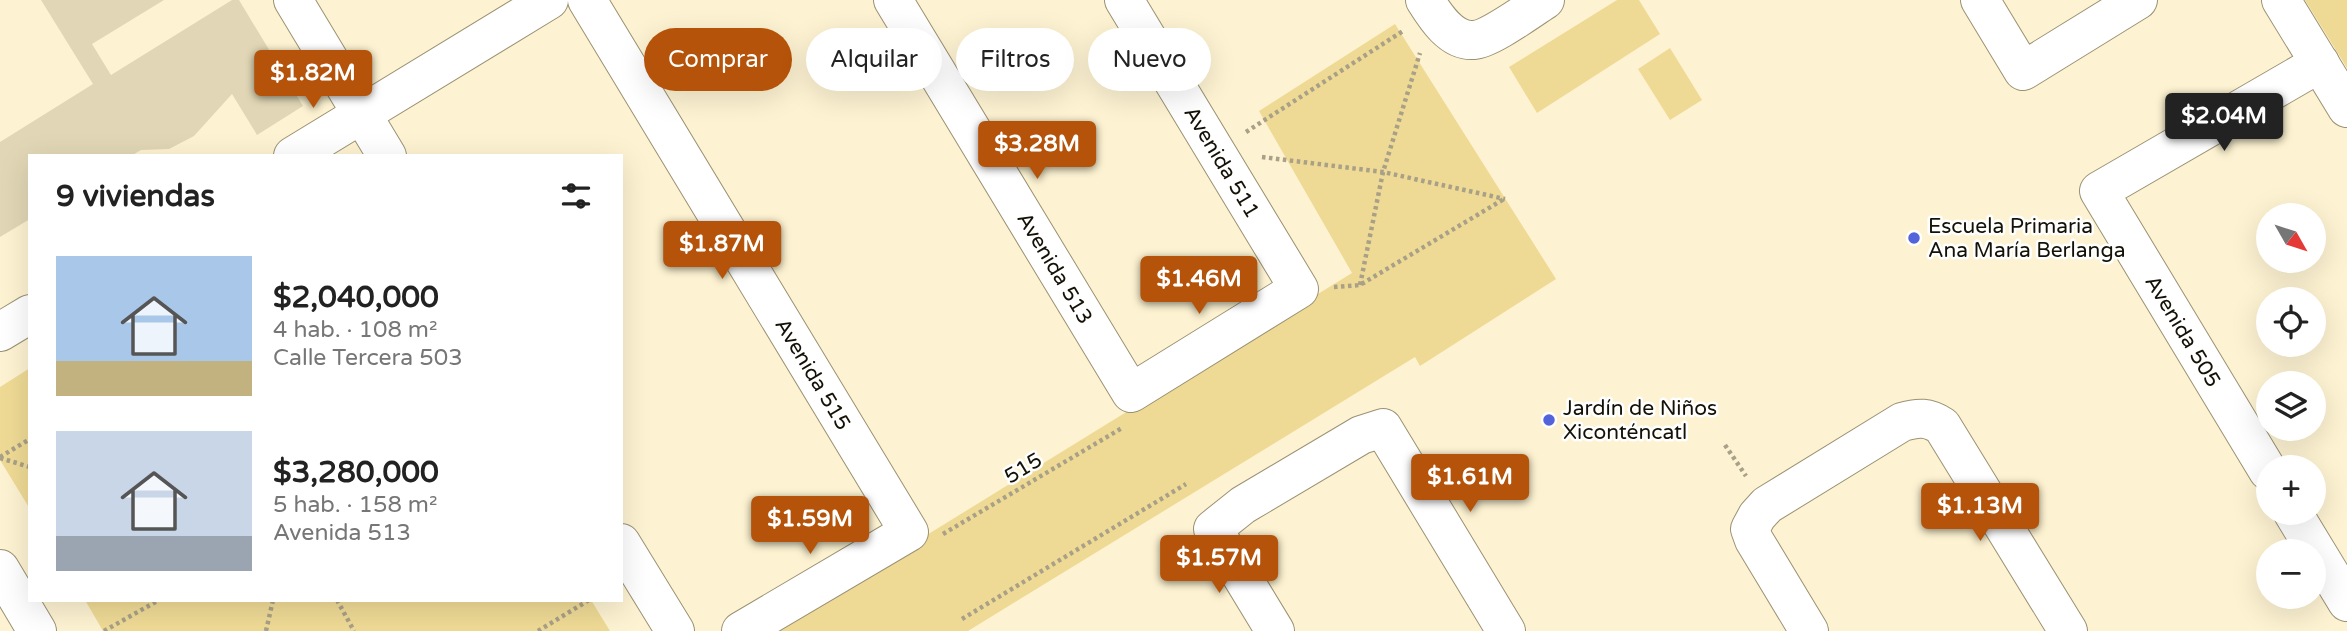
<!DOCTYPE html>
<html lang="es">
<meta charset="utf-8">
<style>
:root{--surface:#fff;--page:#f2f2f2;--text:#222;--muted:#767676;--accent:#b45309}
body{margin:0;font-family:"Varela Round",sans-serif;background:var(--page);color:var(--text);height:100vh;display:flex;flex-direction:column;font-size:26px;white-space:nowrap}
*{box-sizing:border-box;margin:0}
p{font-size:23px;color:var(--muted)}
.icon{flex:none;width:38px;height:38px;fill:none;stroke:currentColor;stroke-width:2;stroke-linecap:round;stroke-linejoin:round}
.map{position:relative;flex:1;overflow:hidden}
.drawer{position:absolute;left:28px;top:154px;width:595px;height:448px;display:flex;flex-direction:column;background:var(--surface);border-radius:0px;box-shadow:0 7px 28px #0002}
.drawer>*{flex:none}
.guide{position:absolute;left:644px;top:28px;width:665px;height:63px;display:flex;gap:14px}
.needle{width:46px;rotate:129deg}
.fabs{position:absolute;left:2256px;top:203px;display:grid;gap:14px}
.fabs a{display:grid;place-items:center;width:70px;height:70px;border-radius:50%;background:var(--surface);box-shadow:0 7px 28px #0002;font-size:35px}
.price{position:absolute;translate:-50% -60px;padding:0 16px;border-radius:7px;background:var(--accent);color:#fff;font-size:23px;line-height:46px;filter:drop-shadow(0 2px 4px #0008)}
.price::after{content:'';position:absolute;left:50%;top:42px;width:21px;height:16px;margin-left:-10px;background:inherit;clip-path:polygon(0 0,100% 0,50% 100%)}
.price.selected{background:#222;color:#fff}
ul{padding:0;list-style:none}
li{display:flex;align-items:center;gap:21px;height:175px;padding:0 28px}
li span{display:grid;place-items:center;flex:none;width:196px;height:140px;border-radius:0px;color:#555}
li>.icon{margin-inline-start:auto}
span .icon{width:84px;height:84px;fill:#fffc;stroke-width:1}
li b{font-size:30px}
h2{display:flex;justify-content:space-between;align-items:center;height:84px;padding:0 28px;font-size:30px}
.tag{padding:0 24px;border-radius:32px;background:var(--surface);box-shadow:0 7px 28px #0002;font-size:24px;line-height:63px}
.tag.selected{background:var(--accent);color:#fff}
.map>svg:first-child{display:block}
.green{fill:#efda95}
.building{fill:#e1d7b6}
.lines{fill:none;stroke-linecap:round;stroke-linejoin:round}
.street-casing{stroke:#9b9273;stroke-width:40}
.secondary-casing{stroke:#9b9273;stroke-width:40}
.path{stroke:#a8a087;stroke-width:4.5;stroke-dasharray:3.5 3.5;stroke-linecap:butt}
.street{stroke:#fff;stroke-width:38}
.secondary{stroke:#fff;stroke-width:38}
.poi-dot{fill:#5364da;stroke:#fff;stroke-width:2.5}
.labels{text-anchor:middle;stroke-width:5;stroke-linejoin:round;paint-order:stroke}
.street-label{font-size:21px;fill:#141106;stroke:#fff}
.poi-label{font-size:21px;fill:#141106;stroke:#fff;text-anchor:start}
</style>
<div class="map">
<svg width="2347" height="631" viewBox="0 0 2347 631">
<rect width="100%" height="100%" fill="#fdf3d2"/>
<path class="green" d="M1617 0H1639L1660 34 1537 113 1509 67Z
M2305 0H2347V68Z
M1395 24 1556 279 1420 366 1415 357 968 631H771L1352 273 1259 111Z
M1670 48 1702 100 1670 120 1638 69Z
M30 368V509L0 460V387Z
M85 600H591L610 631H103Z"/>
<path class="building" d="M41 0H164L92 44 111 75 232 0H239L303 106 257 135 232 94 194 136 169 149 141 150 131 156H30V219L0 237V142L93 84Z"/>
<g class="lines">
<g class="street-casing">
<path id="street" d="M587 0 909 532 741 631
M893 0 1131 393 1299 289 1124 0
M1425 0C1435 16 1451 42 1474 40 1490 39 1529 10 1545 0
M1980 0 2023 71 2138 0
M293 156 549 0
M0 332 30 314
M2268 471 2099 191 2320 63
M2293 513 2347 602
M1275 631 1213 529 1243 505 1361 435 1383 428 1506 631
M1809 631 1754 540 1750 529 1757 516 1767 505 1902 422C1919 417 1928 417 1942 426L2068 631"/>
</g>
<g class="secondary-casing">
<path id="secondary" d="M293 0 387 156
M2281 0 2347 108
M621 543 675 631
M0 569 37 631"/>
</g>
<path class="path" d="M1246 132 1403 31
M1262 157 1383 172 1505 199
M1360 285 1383 172 1420 53
M1334 287 1360 285 1504 199
M1725 445 1746 476
M0 457 30 439
M0 458 30 467
M943 534 1122 428
M337 600 354 631
M962 619 1186 484
M104 631 159 600
M266 631 273 600
M538 631 589 600"/>
<use href="#street" class="street"/>
<use href="#secondary" class="secondary"/>
</g>
<g class="poi-dot">
<circle cx="1914" cy="238" r="7"/>
<circle cx="1549" cy="420" r="7"/>
</g>
<g class="labels">
<g class="street-label">
<text transform="translate(1222 162) rotate(59)" y="7">Avenida 511</text>
<text transform="translate(1055 268) rotate(59)" y="7">Avenida 513</text>
<text transform="translate(2183 331) rotate(59)" y="7">Avenida 505</text>
<text transform="translate(813 374) rotate(59)" y="7">Avenida 515</text>
<text transform="translate(1023 468) rotate(-31)" y="7">515</text>
</g>
<g class="poi-label">
<text x="1928" y="233">Escuela Primaria<tspan x="1928" dy="24">Ana María Berlanga</tspan></text>
<text x="1563" y="415">Jardín de Niños<tspan x="1563" dy="24">Xiconténcatl</tspan></text>
</g>
</g>
</svg>
<div class="fabs">
<a><svg class="needle" viewBox="-14 -14 28 28"><path d="M0-13l5 13h-10z" fill="#e53935"/><path d="M0 13l5-13h-10z" fill="#767676"/></svg></a>
<a><svg class="icon" aria-label="locate" viewBox="0 0 24 24"><circle cx="12" cy="12" r="6"/><path d="M12 2v4M12 18v4M2 12h4M18 12h4"/></svg></a>
<a><svg class="icon" aria-label="layers" viewBox="0 0 24 24"><path d="M12 4l9 5-9 5-9-5zM3 14l9 5 9-5"/></svg></a>
<a>+</a>
<a>−</a>
</div>
<b class="price" style="left:313px;top:110px">$1.82M</b>
<b class="price selected" style="left:2224px;top:153px">$2.04M</b>
<b class="price" style="left:1037px;top:181px">$3.28M</b>
<b class="price" style="left:722px;top:281px">$1.87M</b>
<b class="price" style="left:1199px;top:316px">$1.46M</b>
<b class="price" style="left:1470px;top:514px">$1.61M</b>
<b class="price" style="left:1980px;top:543px">$1.13M</b>
<b class="price" style="left:810px;top:556px">$1.59M</b>
<b class="price" style="left:1219px;top:595px">$1.57M</b>
<div class="guide">
<a class="tag selected">Comprar</a>
<a class="tag">Alquilar</a>
<a class="tag">Filtros</a>
<a class="tag">Nuevo</a>
</div>
<section class="drawer">
<h2>9 viviendas<svg class="icon" aria-label="filters" viewBox="0 0 24 24"><path d="M4 7h16M4 17h16"/><circle cx="9" cy="7" r="2"/><circle cx="15" cy="17" r="2"/></svg></h2>
<ul>
<li><span style="background:linear-gradient(#a9c7e8 75%,#c2b280 0)"><svg class="icon" aria-label="home" viewBox="0 0 24 24"><path d="M3 11l9-7 9 7M6 9v11h12V9"/></svg></span><div><b>$2,040,000</b><p>4 hab. · 108 m²</p><p>Calle Tercera 503</p></div></li>
<li><span style="background:linear-gradient(#c9d6e8 75%,#9aa5b1 0)"><svg class="icon" aria-label="home" viewBox="0 0 24 24"><path d="M3 11l9-7 9 7M6 9v11h12V9"/></svg></span><div><b>$3,280,000</b><p>5 hab. · 158 m²</p><p>Avenida 513</p></div></li>
</ul>
</section>
</div>
